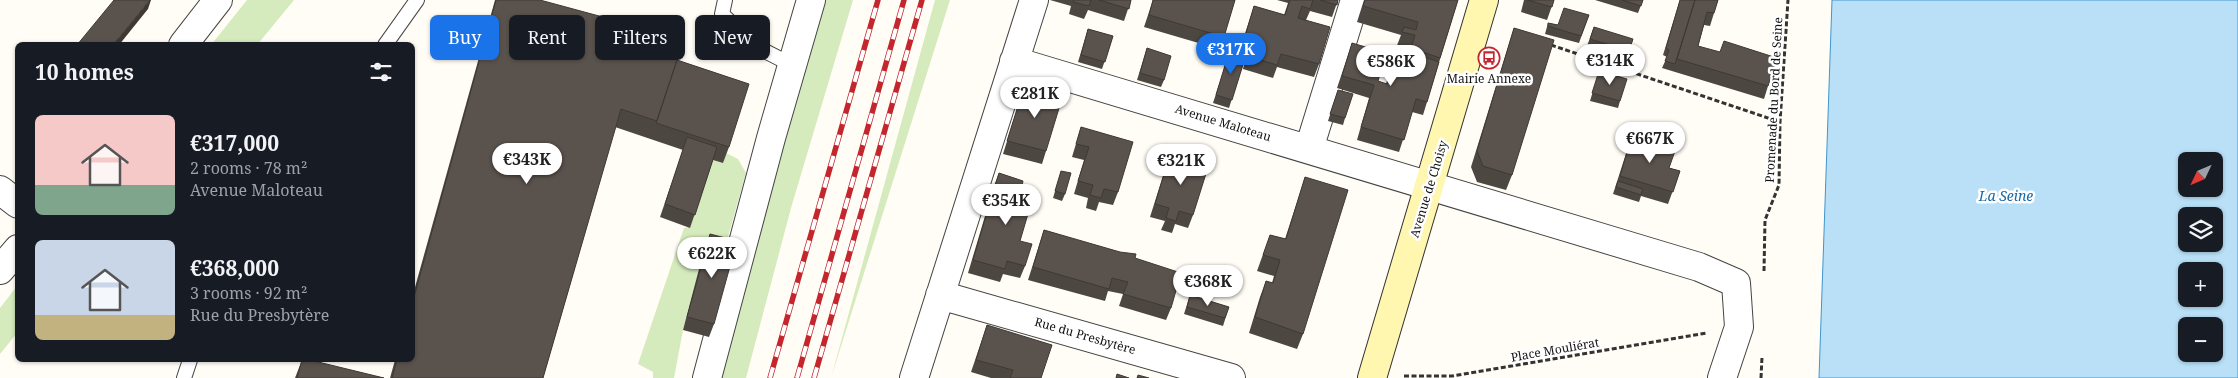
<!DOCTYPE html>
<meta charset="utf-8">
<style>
:root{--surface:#171b24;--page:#20242c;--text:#f1f3f6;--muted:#9ea1a6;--accent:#1a73e8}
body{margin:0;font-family:"Noto Serif",serif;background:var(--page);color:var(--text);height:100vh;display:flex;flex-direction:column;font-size:19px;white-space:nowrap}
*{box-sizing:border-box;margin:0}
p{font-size:16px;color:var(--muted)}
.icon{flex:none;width:28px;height:28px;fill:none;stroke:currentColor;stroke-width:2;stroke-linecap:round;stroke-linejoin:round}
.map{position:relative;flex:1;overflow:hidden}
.side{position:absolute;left:15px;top:42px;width:400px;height:320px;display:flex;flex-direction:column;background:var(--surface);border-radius:8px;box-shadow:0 1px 4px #0004}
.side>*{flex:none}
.hud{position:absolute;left:430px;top:15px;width:475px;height:45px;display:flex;gap:10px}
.needle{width:32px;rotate:226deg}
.buttons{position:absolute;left:2178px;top:152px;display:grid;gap:10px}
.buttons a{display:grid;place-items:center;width:45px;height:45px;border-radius:8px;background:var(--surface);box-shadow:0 1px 4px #0004;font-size:25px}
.price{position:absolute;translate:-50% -42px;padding:0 11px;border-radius:18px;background:#fff;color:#222;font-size:16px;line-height:32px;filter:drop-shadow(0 1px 2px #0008)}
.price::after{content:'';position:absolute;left:50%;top:30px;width:15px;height:11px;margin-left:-8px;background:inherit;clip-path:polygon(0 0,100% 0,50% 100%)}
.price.current{background:var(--accent);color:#fff}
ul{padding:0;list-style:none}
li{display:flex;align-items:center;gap:15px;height:125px;padding:0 20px}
li span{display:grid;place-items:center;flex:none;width:140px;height:100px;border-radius:8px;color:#555}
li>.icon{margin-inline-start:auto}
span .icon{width:60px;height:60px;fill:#fffc;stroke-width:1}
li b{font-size:21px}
h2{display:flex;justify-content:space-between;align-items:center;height:60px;padding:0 20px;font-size:21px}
.pill{padding:0 18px;border-radius:8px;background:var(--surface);box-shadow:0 1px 4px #0004;font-size:18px;line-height:45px}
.pill.current{background:var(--accent);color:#fff}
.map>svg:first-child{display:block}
.green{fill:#d5ebbd}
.water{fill:#b9e0f7;stroke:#3f96cf;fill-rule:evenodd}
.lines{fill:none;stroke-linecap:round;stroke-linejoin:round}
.lane-casing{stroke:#444;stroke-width:16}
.street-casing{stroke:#444;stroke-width:30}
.secondary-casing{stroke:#333;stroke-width:30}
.path{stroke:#333;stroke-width:3;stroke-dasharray:5 2.5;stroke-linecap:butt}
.lane{stroke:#fff;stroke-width:14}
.street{stroke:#fff;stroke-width:28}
.secondary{stroke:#fff6b0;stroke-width:28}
.rail-casing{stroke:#c4262e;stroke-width:5.5}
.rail{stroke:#fff;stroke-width:4;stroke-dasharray:11;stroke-linecap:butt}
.wall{fill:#4d4742}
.shaded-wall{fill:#3f3936}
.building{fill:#5a524d;stroke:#3f3936}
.labels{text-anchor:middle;stroke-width:5;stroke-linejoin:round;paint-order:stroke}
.poi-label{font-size:12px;fill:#111;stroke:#fff}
.street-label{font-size:12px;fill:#111;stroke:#fff}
.water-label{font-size:14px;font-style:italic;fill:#1768a6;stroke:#fff}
</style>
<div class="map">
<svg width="2238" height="378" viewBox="0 0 2238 378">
<rect width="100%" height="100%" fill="#fffdf5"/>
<path class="green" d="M247 0H294L257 45H211Z
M823 0H853L791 208 746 378H719Z
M935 0H950L831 378Z
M726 153 738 159 746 173 724 251 705 247 683 330 674 378H653V372L638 364 684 228 690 227 713 160 723 163Z
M17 286V333L0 354V308Z"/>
<path class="water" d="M1832 0H2238V378H1819ZM2186 161H2214V189H2186ZM2186 216H2214V244H2186ZM2186 271H2214V299H2186ZM2186 326H2214V354H2186Z"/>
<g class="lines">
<g class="lane-casing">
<path id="lane" d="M725 0 722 14 755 46 792 65
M385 45 417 0
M184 378 190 360"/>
</g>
<g class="street-casing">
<path id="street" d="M183 45 218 0
M1014 61 1699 267 1736 283 1739 327 1722 378
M1309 149 1355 0
M0 190 18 204
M0 270 18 249
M940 295 1231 378
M707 378 771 138 811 0
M914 378 1034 0"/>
</g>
<g class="secondary-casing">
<path id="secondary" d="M1372 378 1484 0"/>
</g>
<path class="path" d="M1551 45 1780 122
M1764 271 1765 220 1779 185 1780 122 1788 0
M1404 376H1452L1707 333
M1761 378 1762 357"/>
<use href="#lane" class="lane"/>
<use href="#street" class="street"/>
<use href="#secondary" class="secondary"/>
<g class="rail-casing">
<path id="rail" d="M770 378 878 0
M797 378 904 0
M814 378 922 0"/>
</g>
<use href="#rail" class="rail"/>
</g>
<path class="wall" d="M495 0H540L677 60 729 147 723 163 713 160 690 228 660 217 683 150 615 127 543 378H390L395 360H412V298Z
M1050 0H1131L1124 21 1088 10 1084 19 1069 14 1071 6Z
M1153 0H1235L1219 49 1144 27Z
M1277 0H1338L1332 17 1310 11 1306 20 1319 64 1314 77 1277 67 1273 78 1243 69 1246 58H1245L1229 108 1213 103 1228 57 1239 52 1254 6 1284 15 1288 3Z
M1364 0H1458L1427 102 1423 115 1412 112 1399 152 1357 140 1369 98 1337 88 1352 43 1378 81 1386 84 1393 60 1397 48H1396L1401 35 1357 22Z
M1524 0H1554L1547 20 1521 12Z
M1595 0H1643L1638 13Z
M1680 0H1718L1710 26 1704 25 1698 46 1768 86 1764 99 1662 68 1667 57 1663 55Z
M1589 15 1579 43 1545 34 1548 23 1558 25Z
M1594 27 1629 51 1627 58 1587 46Z
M1514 28 1512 175 1506 190 1477 182 1471 167 1509 44Z
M1088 29 1113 36 1102 69 1078 62Z
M1147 48 1164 80 1161 87 1137 80Z
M1597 78 1620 101 1618 108 1590 101Z
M1023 90 1042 95 1046 151 1042 164 1003 154Z
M1338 90 1345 118 1343 125 1328 121Z
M1081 127 1118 192 1113 205 1099 202 1096 211 1086 208 1088 198 1074 194 1084 160 1072 157Z
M1632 135 1669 168 1680 171 1668 204 1641 196 1639 202 1613 194Z
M1170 154 1193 215 1188 228 1175 224 1172 233 1161 230 1165 221 1150 217Z
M1061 171 1065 194 1062 201 1053 198Z
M999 173 1022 186 1020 241 1025 266 1020 278 1003 274 1000 282 968 273 994 186Z
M1305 177 1303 334 1297 349 1249 333 1260 297 1266 281 1272 283 1274 276 1257 271 1270 235 1285 239 1300 193Z
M1044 230 1135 258 1171 308 1166 320 1119 306 1123 294 1108 291 1105 301 1028 280Z
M710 234 714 324 709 337 683 330 705 246Z
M1190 295 1229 307 1223 326 1184 314Z
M987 325 1041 378H991L971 372Z
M302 360 384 378H295Z"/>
<path class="shaded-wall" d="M150 0H151L148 9 119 45H113Z"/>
<path class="building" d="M114 0H150L113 45H77Z
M496 0H540L684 39 657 121 621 109 543 378H392L397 360H412V304Z
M1074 0H1091L1089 6 1073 2Z
M1099 0H1131L1129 9Z
M1153 0H1235L1224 37 1149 15Z
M1290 0H1313L1310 9 1302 6 1298 18 1330 27 1319 64 1281 54 1277 65 1247 56 1251 45 1243 43 1254 6 1285 15Z
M1320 0H1338L1337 5Z
M1365 0H1458L1440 58 1411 48 1415 35 1402 32 1404 27 1416 30 1418 22 1363 6Z
M1527 0H1554L1552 7Z
M1622 0H1643L1641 6Z
M1680 0H1695L1675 64 1665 61 1669 50 1666 48Z
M1695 0H1718L1714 13 1707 12 1698 46 1720 52 1724 41 1777 58 1768 86 1677 59Z
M1564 8 1589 15 1581 36 1548 26V23L1558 25Z
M1594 27 1633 39 1629 51 1590 39Z
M1514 28 1554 40 1512 175 1483 166 1477 151Z
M1088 29 1113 36 1105 62 1081 55Z
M1352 43 1386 53 1378 81 1387 84 1397 47 1439 62 1427 102 1416 99 1404 140 1361 127 1374 85 1342 76Z
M1147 48 1171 56 1164 80 1140 73Z
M1230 49 1246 55 1232 100 1216 95Z
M677 60 749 84 729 147 656 123Z
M1599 71 1627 79 1620 101 1592 93Z
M1046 88 1063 95 1046 151 1007 141 1023 90 1042 95Z
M1338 90 1353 94 1345 118 1330 114Z
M1081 127 1133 142 1118 192 1104 189 1101 198 1090 195 1093 185 1078 181 1089 147 1076 144Z
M1632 135 1676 148 1669 168 1680 171 1673 192 1620 176Z
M687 137 717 147 695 215 665 204Z
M1170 154 1209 164 1193 215 1179 211 1176 221 1166 218 1169 208 1155 204Z
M1061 171 1071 173 1065 194 1055 191Z
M999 173 1023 181 1022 186 1035 190 1020 241 1032 244 1025 266 1007 261 1005 269 973 260 992 195 1017 202 1019 196 994 189Z
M1305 177 1348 190 1303 334 1255 317 1266 281 1273 283 1280 260 1263 255 1270 235 1286 239Z
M1618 181 1643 189 1641 195 1616 187Z
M1044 230 1120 252 1136 254 1135 258 1181 273 1171 308 1123 294 1128 282 1112 278 1109 289 1033 267Z
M710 234 737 241 714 324 687 317Z
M1190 295 1229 307 1225 318 1187 307Z
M987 325 1052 345 1041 378H1010L1013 370 976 360Z
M302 360H310L384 378H297Z
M1117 374 1129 378H1116Z
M1138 375 1149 378H1137Z"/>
<defs>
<g id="bus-ring" transform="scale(1.125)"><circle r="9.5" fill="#fff" stroke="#c4262e" stroke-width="1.5"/><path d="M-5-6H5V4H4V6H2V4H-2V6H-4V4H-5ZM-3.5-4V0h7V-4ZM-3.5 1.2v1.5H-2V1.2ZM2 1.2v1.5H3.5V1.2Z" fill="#c4262e"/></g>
</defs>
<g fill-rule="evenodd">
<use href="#bus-ring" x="1489" y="58"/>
</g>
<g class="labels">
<g class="poi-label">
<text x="1489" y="83">Mairie Annexe</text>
</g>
<g class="street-label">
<text transform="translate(1774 100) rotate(-87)" y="4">Promenade du Bord de Seine</text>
<text transform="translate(1223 123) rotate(17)" y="4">Avenue Maloteau</text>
<text transform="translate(1429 189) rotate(-73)" y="4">Avenue de Choisy</text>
<text transform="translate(1085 336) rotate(16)" y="4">Rue du Presbytère</text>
<text transform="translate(1555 350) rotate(-10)" y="4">Place Mouliérat</text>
</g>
<g class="water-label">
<text x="2006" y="201">La Seine</text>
</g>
</g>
</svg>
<div class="buttons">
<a><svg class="needle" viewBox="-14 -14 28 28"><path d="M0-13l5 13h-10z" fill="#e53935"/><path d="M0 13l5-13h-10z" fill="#9ea1a6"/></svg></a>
<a><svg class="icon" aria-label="layers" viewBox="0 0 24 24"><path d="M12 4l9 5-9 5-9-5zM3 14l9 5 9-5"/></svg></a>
<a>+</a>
<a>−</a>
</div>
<b class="price current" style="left:1231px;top:75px">€317K</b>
<b class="price" style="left:1610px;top:86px">€314K</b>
<b class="price" style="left:1391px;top:87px">€586K</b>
<b class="price" style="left:1035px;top:119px">€281K</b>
<b class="price" style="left:1650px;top:164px">€667K</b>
<b class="price" style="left:527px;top:185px">€343K</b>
<b class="price" style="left:1181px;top:186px">€321K</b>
<b class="price" style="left:1006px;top:226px">€354K</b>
<b class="price" style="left:712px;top:279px">€622K</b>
<b class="price" style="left:1208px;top:307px">€368K</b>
<div class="hud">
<a class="pill current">Buy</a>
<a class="pill">Rent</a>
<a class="pill">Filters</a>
<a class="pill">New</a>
</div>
<section class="side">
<h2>10 homes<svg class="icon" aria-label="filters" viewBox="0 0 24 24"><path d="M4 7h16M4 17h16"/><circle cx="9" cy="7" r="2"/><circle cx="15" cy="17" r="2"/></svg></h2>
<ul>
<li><span style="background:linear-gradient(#f6c9c9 70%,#7fa58c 0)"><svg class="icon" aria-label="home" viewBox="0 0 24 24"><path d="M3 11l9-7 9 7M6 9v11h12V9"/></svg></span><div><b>€317,000</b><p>2 rooms · 78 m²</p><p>Avenue Maloteau</p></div></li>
<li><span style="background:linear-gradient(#c9d6e8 75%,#c2b280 0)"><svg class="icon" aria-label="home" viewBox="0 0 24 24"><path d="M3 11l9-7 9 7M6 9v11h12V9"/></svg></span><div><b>€368,000</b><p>3 rooms · 92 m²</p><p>Rue du Presbytère</p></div></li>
</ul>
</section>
</div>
